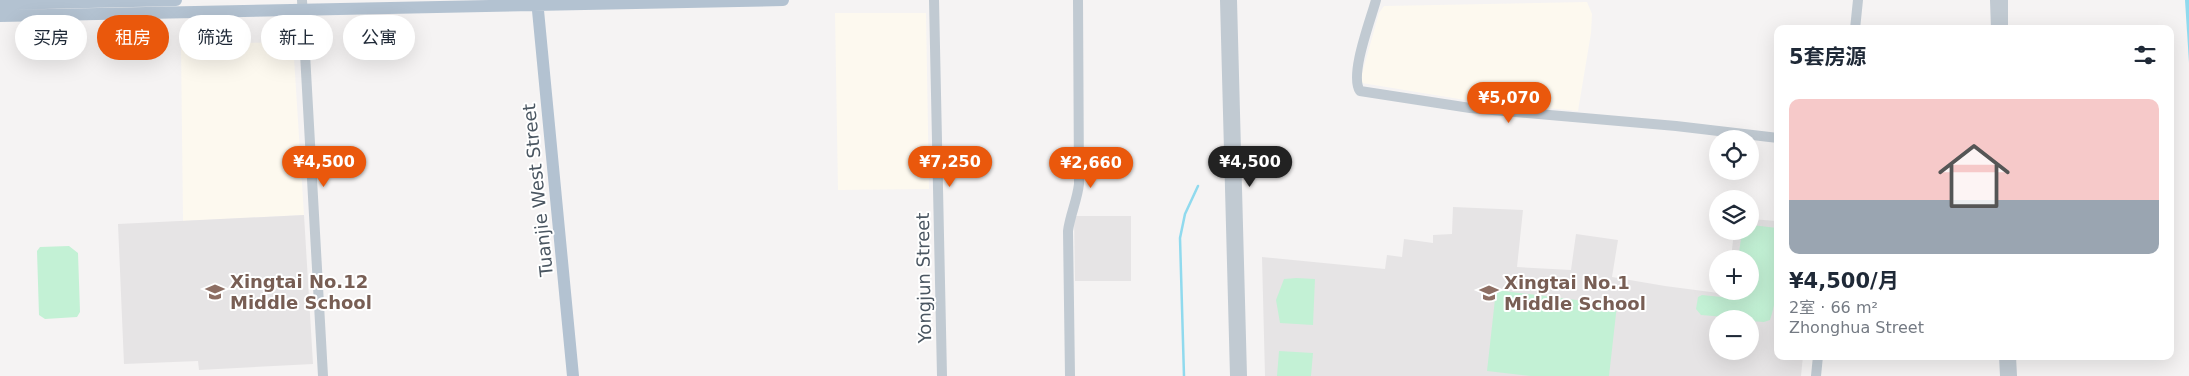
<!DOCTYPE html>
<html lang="zh">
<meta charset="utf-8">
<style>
:root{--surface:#fff;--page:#f2f2f3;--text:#1f2937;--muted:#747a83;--line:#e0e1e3;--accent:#ea580c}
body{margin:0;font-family:"DejaVu Sans","Noto Sans SC",sans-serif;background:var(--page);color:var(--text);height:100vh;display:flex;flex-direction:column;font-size:19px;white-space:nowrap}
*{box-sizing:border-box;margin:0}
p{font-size:16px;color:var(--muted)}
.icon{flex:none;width:28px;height:28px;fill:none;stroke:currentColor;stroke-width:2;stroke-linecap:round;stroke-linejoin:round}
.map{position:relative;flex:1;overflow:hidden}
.drawer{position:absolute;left:1774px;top:25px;width:400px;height:335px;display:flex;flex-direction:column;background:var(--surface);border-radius:10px;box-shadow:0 5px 20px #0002}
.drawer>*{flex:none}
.guide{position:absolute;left:15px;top:15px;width:475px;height:45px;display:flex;gap:10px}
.tools{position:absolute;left:1709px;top:130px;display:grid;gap:10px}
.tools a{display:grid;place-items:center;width:50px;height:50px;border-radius:50%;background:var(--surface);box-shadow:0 5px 20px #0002;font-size:25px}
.price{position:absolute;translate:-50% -42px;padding:0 11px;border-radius:18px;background:var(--accent);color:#fff;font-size:16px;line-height:32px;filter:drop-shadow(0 1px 2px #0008)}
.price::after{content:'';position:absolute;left:50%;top:30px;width:15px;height:11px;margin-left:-8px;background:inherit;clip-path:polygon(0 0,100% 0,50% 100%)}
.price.on{background:#222;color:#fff}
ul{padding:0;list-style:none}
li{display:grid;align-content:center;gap:10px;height:265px;padding:0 15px}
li+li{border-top:1px solid var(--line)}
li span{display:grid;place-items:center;height:155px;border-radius:10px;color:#555}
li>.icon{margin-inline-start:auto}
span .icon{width:90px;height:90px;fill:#fffc;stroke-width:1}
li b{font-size:21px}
h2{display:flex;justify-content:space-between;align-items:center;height:60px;padding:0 15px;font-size:21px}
.tag{padding:0 18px;border-radius:22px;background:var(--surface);box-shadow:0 5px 20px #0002;font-size:18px;line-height:45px}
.tag.on{background:var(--accent);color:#fff}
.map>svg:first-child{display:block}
.commercial{fill:#fdf9ef}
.education{fill:#e6e4e5;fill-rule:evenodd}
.green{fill:#c3f1d5}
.water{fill:#90daee}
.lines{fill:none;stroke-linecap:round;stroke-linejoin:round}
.stream{stroke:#90daee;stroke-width:2.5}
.minor{stroke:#c1cad2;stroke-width:10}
.major{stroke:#b3c2d1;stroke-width:12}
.labels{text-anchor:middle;stroke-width:4;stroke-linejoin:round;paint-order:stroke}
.street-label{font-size:18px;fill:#4a5661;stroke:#fff}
.education-label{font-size:18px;font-weight:bold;fill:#785e54;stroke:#fff;text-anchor:start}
</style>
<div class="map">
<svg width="2189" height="376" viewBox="0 0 2189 376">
<rect width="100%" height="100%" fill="#f5f3f3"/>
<path class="commercial" d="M1587 2 1592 14 1591 33 1578 111 1465 100 1362 83 1361 77 1379 13 1384 6Z
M835 13H926L929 189 838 190Z
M293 42 304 215 183 221 181 44Z"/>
<path class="education" d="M1453 207 1523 210 1517 267 1571 270 1576 234 1618 240 1612 277 1665 286 1726 294 1727 291H1750V259H1731L1734 231H1750V219L1777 221 1778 356H1803L1801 376H1265L1262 257 1385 269 1387 255 1402 257 1404 239 1433 243V235L1452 234ZM1718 319H1750V351H1718Z
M304 215 313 364 199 370 198 361 124 364 118 224Z
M1074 216H1131V281H1075Z"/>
<path class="green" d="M1752 225 1777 228C1778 257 1780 291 1770 320L1764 322 1750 321V319L1701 315 1696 309 1698 297 1702 295 1731 298 1734 297V291H1750V259H1738L1742 232 1751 233Z
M69 246 78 253 80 312 77 317 45 319 39 315 37 251 40 247Z
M1297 278 1315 279 1313 325 1280 323 1276 300 1284 279Z
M1496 290 1617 305 1609 376H1531L1487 371Z
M1279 351 1313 353 1311 376H1277Z"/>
<path class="water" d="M2185 0H2189V63Z"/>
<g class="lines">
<path class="stream" d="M1184 376 1180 238 1185 214 1198 186"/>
<path class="minor" d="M302 0 323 376
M934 0 942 376
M1225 0 1235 376
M1232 0 1242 376
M1376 0C1371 19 1349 75 1360 91L1470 108 1676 126 1778 138
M1995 0 1996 29
M2003 0V29
M1855 29 1858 0
M2004 356 2005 376
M2011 356 2012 376
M1070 376 1068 231C1070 215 1077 201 1079 184L1078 0
M1816 376 1818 356"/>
<path class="major" d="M537 0 573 376
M0 4 176 0
M0 16 783 0"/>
</g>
<defs>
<g id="school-bare" transform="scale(1.5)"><path d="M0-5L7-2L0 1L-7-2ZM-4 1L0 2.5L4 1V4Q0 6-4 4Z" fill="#8d6e63" stroke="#fff" stroke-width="2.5" paint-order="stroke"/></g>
</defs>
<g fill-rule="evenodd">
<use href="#school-bare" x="215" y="292"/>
<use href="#school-bare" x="1489" y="293"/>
</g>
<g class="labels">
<g class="street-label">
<text transform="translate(538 190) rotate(-96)" y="6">Tuanjie West Street</text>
<text transform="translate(924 278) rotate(-91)" y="6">Yongjun Street</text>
</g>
<g class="education-label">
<text x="230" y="288">Xingtai No.12<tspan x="230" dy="21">Middle School</tspan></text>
<text x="1504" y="289">Xingtai No.1<tspan x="1504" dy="21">Middle School</tspan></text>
</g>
</g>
</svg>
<div class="tools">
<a><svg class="icon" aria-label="locate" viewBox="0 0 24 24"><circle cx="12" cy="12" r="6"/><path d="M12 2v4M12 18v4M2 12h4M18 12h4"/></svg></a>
<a><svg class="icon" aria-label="layers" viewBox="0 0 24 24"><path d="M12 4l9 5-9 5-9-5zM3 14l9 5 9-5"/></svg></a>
<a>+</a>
<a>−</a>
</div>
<b class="price" style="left:1509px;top:124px">¥5,070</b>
<b class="price" style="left:324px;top:188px">¥4,500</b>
<b class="price" style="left:950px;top:188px">¥7,250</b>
<b class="price on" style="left:1250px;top:188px">¥4,500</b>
<b class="price" style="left:1091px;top:189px">¥2,660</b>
<div class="guide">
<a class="tag">买房</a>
<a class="tag on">租房</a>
<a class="tag">筛选</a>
<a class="tag">新上</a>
<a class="tag">公寓</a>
</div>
<section class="drawer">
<h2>5套房源<svg class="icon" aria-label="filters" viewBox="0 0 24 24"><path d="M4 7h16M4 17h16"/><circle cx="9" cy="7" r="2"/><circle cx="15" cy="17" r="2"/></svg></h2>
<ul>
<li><span style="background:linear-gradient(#f6c9c9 65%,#9aa5b1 0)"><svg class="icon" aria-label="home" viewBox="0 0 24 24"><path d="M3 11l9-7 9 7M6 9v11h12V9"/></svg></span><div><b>¥4,500/月</b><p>2室 · 66 m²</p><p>Zhonghua Street</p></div></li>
</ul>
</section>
</div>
